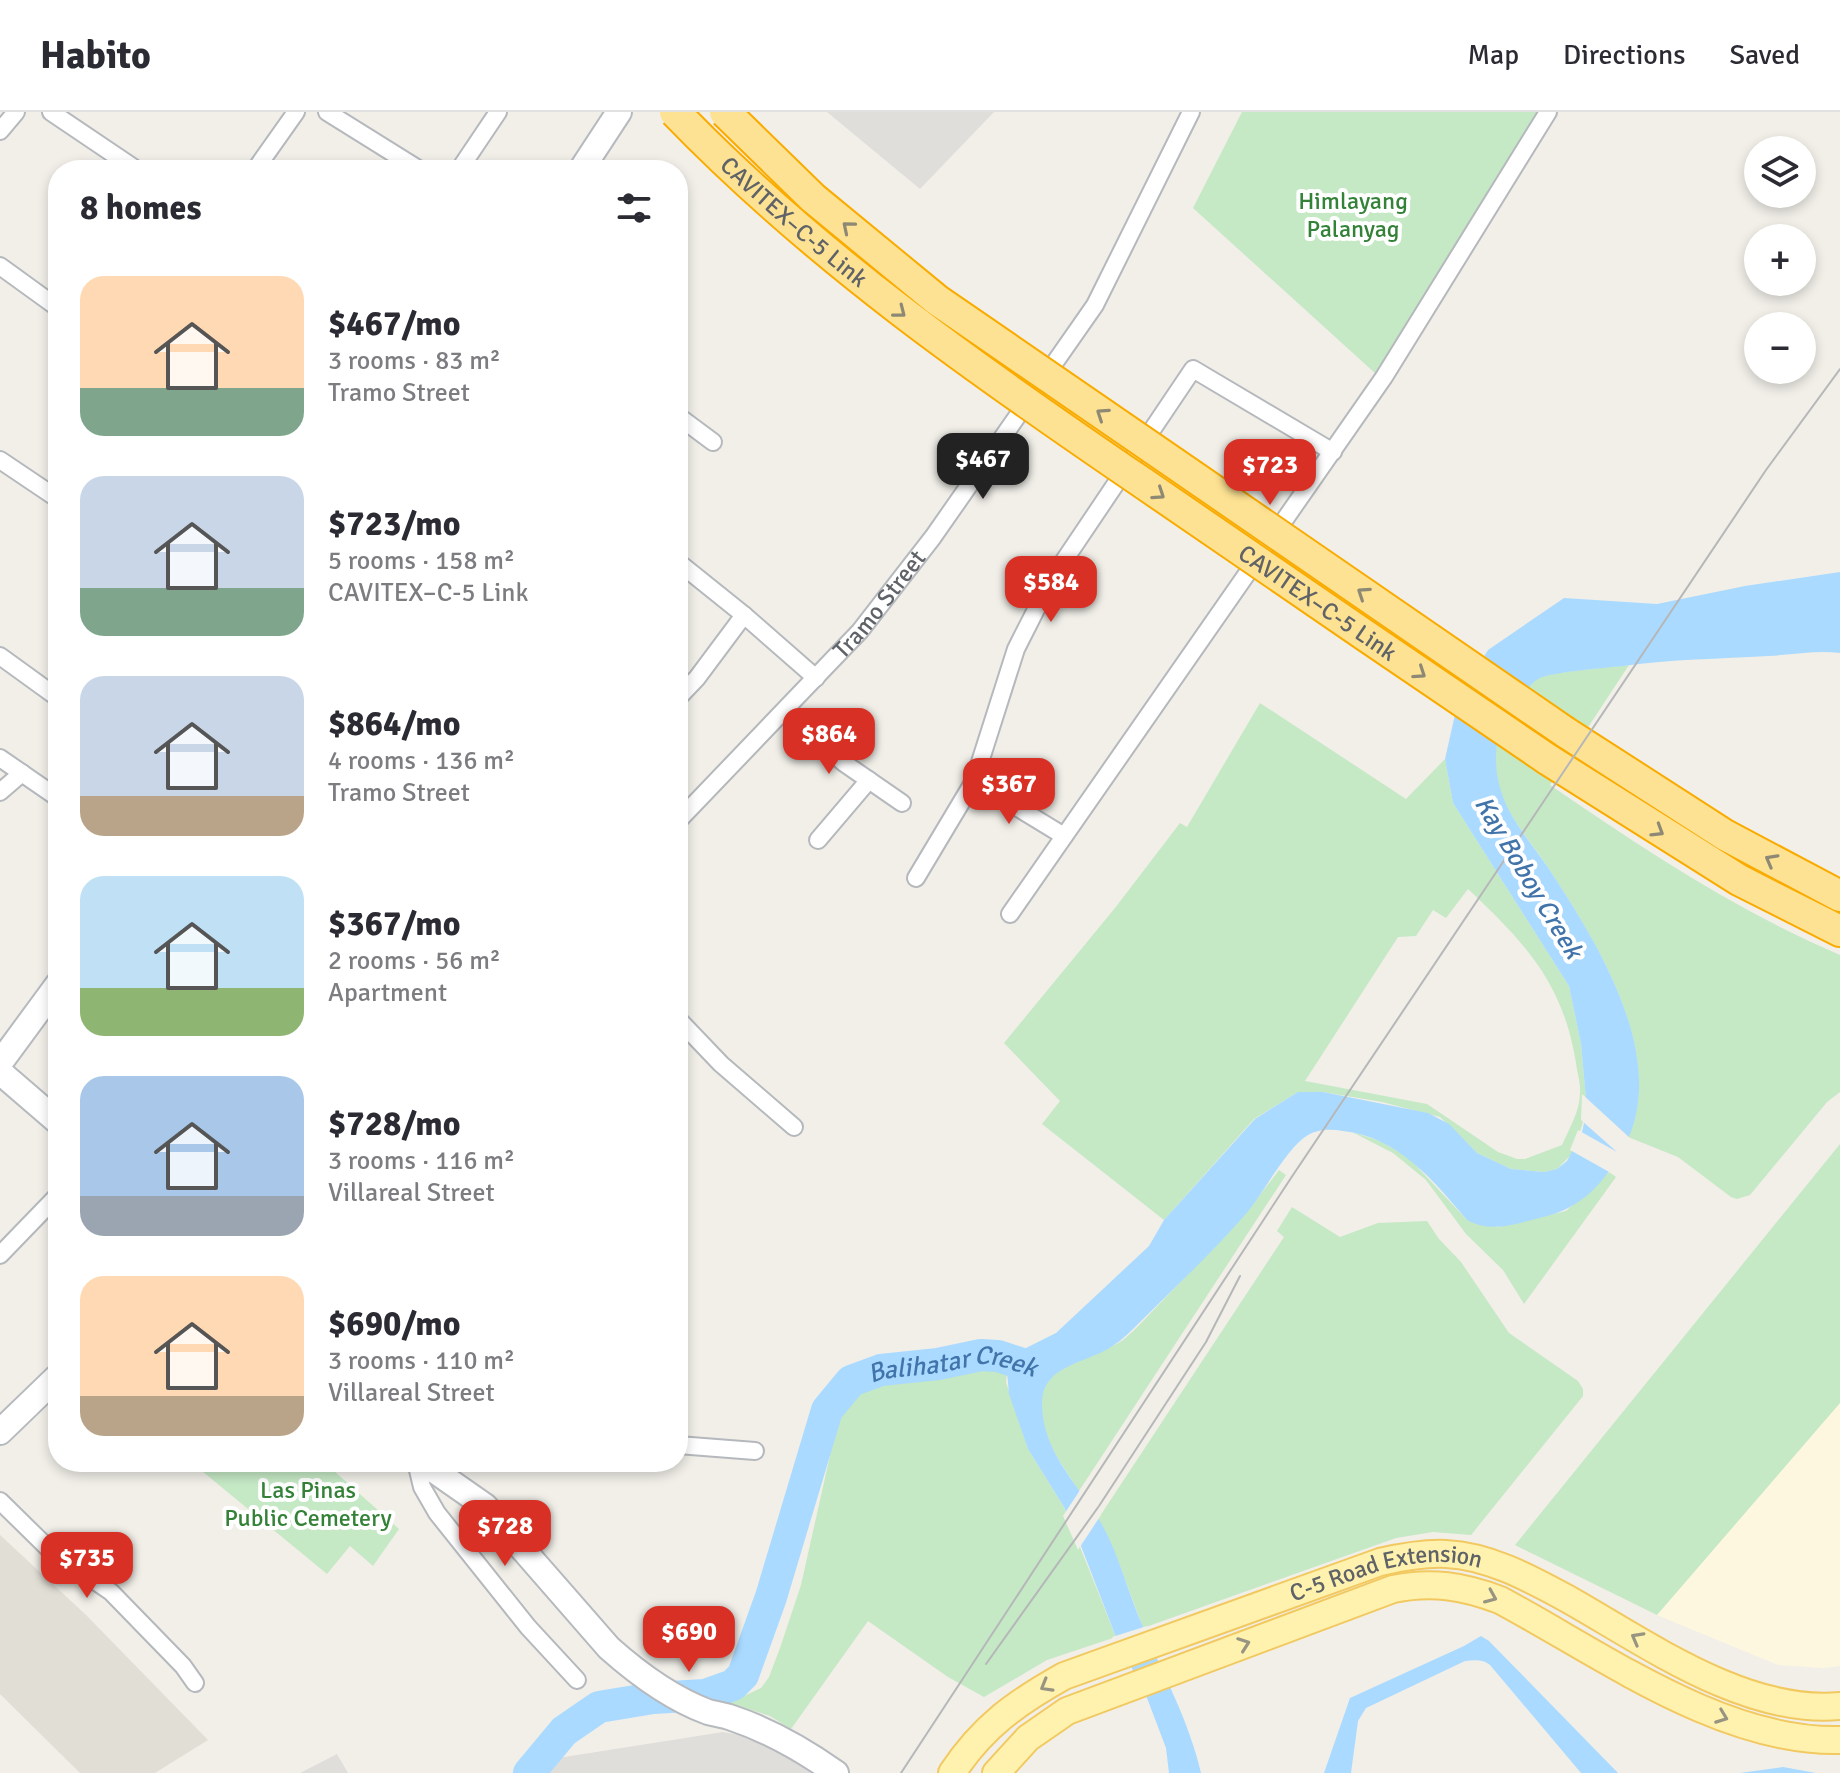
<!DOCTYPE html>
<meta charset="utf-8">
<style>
:root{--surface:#fff;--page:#f7f7f7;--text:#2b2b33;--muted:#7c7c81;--line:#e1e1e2;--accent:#d93025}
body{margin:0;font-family:Signika,sans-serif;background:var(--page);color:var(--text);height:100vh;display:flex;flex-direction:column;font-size:30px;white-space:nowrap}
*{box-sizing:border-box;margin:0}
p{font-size:26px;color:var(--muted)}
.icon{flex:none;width:44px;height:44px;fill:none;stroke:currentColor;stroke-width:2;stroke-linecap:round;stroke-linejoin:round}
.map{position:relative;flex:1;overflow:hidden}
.sheet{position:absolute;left:48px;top:48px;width:640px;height:1312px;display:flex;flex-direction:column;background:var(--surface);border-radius:32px;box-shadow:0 4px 12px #0003}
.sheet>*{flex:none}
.tools{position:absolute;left:1744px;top:24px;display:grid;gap:16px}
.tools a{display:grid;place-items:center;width:72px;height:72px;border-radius:50%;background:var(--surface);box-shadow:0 4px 12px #0003;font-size:40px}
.price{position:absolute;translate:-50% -68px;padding:0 18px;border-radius:16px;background:var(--accent);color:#fff;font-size:26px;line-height:52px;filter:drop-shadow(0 2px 4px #0008)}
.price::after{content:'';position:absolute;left:50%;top:48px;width:24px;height:18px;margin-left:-12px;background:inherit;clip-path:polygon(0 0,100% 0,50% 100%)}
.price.active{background:#222;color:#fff}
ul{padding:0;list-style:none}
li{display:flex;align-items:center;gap:24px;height:200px;padding:0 32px}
li span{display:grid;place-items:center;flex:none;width:224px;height:160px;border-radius:24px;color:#555}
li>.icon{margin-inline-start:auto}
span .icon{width:96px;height:96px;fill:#fffc;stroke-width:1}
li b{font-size:34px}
h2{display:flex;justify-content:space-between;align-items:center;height:96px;padding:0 32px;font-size:34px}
header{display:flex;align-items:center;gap:48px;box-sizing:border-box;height:112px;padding:0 40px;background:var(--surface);border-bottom:2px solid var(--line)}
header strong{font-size:38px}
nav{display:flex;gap:44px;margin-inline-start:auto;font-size:28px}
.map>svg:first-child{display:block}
.commercial{fill:#fef7e0}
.industrial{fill:#e0deda}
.education{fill:#e1ded6}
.green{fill:#c5e8c5;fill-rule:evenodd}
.water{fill:#aadaff}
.pier{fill:#f1efe8}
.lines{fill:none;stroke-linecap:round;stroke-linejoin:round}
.river{stroke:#aadaff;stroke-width:32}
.street-casing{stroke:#b5b8bc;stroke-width:20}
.secondary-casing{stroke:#b6babf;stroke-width:28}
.primary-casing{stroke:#f2c960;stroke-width:30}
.highway-casing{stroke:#f9ab00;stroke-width:34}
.street{stroke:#fff;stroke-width:16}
.secondary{stroke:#fff;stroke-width:24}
.primary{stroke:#fff2af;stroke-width:26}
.highway{stroke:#fde293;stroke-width:30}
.tram{stroke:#b6b7b8;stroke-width:2}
.highway-bridge-casing{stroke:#f9ab00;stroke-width:34;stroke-linecap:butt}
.highway-bridge{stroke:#fde293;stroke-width:30}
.oneway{stroke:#8e8975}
.oneway2{stroke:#979581}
.labels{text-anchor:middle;stroke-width:8;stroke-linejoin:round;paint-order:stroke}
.park-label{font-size:24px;fill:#348238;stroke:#fff}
.street-label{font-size:24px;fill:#5f6368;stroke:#fff}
.water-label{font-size:26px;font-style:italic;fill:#4174aa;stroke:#fff}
</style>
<header>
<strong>Habito</strong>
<nav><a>Map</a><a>Directions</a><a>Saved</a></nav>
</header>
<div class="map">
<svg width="1840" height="1661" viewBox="0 0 1840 1661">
<rect width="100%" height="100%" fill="#f1efe8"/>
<path class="commercial" d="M1840 1291V1554L1824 1556 1778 1553 1657 1503Z"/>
<path class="industrial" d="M827 0H994L920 77Z
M723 1620 759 1627 810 1655 812 1661H546L558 1646Z
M337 1642 348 1661H300Z"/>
<path class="education" d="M0 1423 86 1503 208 1628 155 1661H80L0 1582Z"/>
<path class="green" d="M1242 0H1537L1376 262 1193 96Z
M1629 553 1550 673C1642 736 1736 799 1840 843V980L1827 990 1750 1083 1737 1087 1731 1085 1678 1045 1628 1025C1667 937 1591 821 1545 751 1531 730 1511 708 1502 684 1488 648 1497 605 1525 579 1529 575 1534 568 1539 566 1550 560 1611 555 1629 553Z
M1260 591 1406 687 1445 647 1453 691 1569 874 1581 932 1587 998 1573 1041 1557 1057 1544 1060 1511 1057 1477 1041 1440 1005 1382 990 1323 980H1298L1254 1007 1164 1108 1042 1012 1060 989 1004 931 1115 796 1180 711 1187 715ZM1468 777C1525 831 1563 870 1576 951 1577 960 1581 972 1580 981 1580 999 1569 1017 1562 1033L1525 1047H1517L1498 1040 1427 992 1305 969 1398 825 1416 824 1433 798 1446 806Z
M1352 1020 1380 1029 1408 1045 1467 1108 1498 1115 1566 1099 1609 1060 1616 1065 1524 1192 1503 1158 1466 1122 1426 1068 1393 1041Z
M1840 1032V1291L1657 1503 1515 1433Z
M1279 1058 1286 1063 1079 1379C1061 1350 1032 1316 1042 1279 1050 1252 1102 1243 1123 1228 1138 1216 1152 1199 1166 1185 1206 1144 1245 1104 1279 1058Z
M1292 1095 1340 1125 1378 1111 1427 1109 1439 1127 1461 1150 1509 1221 1578 1269 1583 1277V1284L1471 1423 1433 1420 1396 1426 1143 1516 1120 1454 1098 1407 1284 1125 1277 1119Z
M989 1256 1007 1260 1006 1270 1028 1337 1064 1395 1116 1525 1047 1548 984 1585 948 1565 868 1509 791 1617 770 1604 729 1591 761 1576 769 1565 780 1536 801 1473 840 1299C847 1290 853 1282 863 1277 887 1265 960 1258 989 1256Z
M191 1350H324L399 1417 373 1454 350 1434 327 1462Z"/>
<path class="water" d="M1840 460V541C1817 538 1791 543 1768 544 1720 547 1671 547 1623 554 1605 556 1553 560 1540 566 1535 568 1530 574 1526 578 1497 605 1489 645 1502 682 1510 707 1532 732 1547 754 1595 827 1673 948 1623 1037 1603 1072 1582 1096 1543 1105 1518 1111 1492 1122 1467 1108 1433 1068 1398 1025 1343 1019 1331 1017 1318 1017 1308 1023 1286 1036 1263 1083 1244 1104 1210 1143 1171 1179 1134 1216 1125 1225 1117 1232 1106 1238 1080 1252 1041 1256 1042 1292 1042 1339 1077 1371 1100 1409 1119 1442 1128 1481 1143 1515 1164 1564 1189 1609 1201 1661H1169L1166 1636 1147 1586 1116 1525 1081 1434 1064 1395 1028 1337 1009 1282 1007 1260 1022 1238 1056 1221 1149 1134 1164 1108 1255 1007 1298 980H1323L1428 1001 1449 1012 1477 1041 1511 1057 1544 1060 1557 1057 1567 1049 1582 1020 1587 998 1581 932 1569 874 1453 691 1445 647 1459 585 1488 538 1564 486 1657 492 1745 474Z
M1481 1524 1489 1529 1618 1661H1581L1490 1553C1483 1547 1474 1548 1465 1549L1366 1596 1358 1609 1351 1661H1324L1350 1586 1464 1534Z
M1783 1655 1816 1661H1740Z"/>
<path class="pier" d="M1582 982 1631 1027 1611 1061 1570 1038 1578 1018 1617 1040 1581 1008Z
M1082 1375 1101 1403 1078 1438 1063 1404Z
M1147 1514 1161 1544 1127 1556 1112 1525Z"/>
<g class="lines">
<path class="river" id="s1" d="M529 1661 564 1619 599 1595 653 1586 705 1583 733 1573 743 1563 771 1485 827 1298 851 1269 881 1258 938 1252 981 1243 998 1244 1035 1256"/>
<g class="street-casing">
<g id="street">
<path d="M51 0 137 58"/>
<path d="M327 0 420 58"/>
<path d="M0 19 16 0"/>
<path d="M255 58 296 0"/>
<path d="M459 58 498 0"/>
<path d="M0 154 58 196"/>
<path d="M678 304 713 330"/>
<path d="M0 348 58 387"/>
<path d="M678 450 744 503 816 566"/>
<path d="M0 544 58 586"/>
<path d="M678 586 697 566 744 503"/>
<path d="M785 599 844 651 902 691"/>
<path d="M0 646 58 686"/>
<path d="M974 669 1064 724"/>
<path d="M0 680 22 661"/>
<path id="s2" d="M678 709 860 519 933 425 1095 193 1191 0"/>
<path d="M818 728 869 668"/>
<path d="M916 766 974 669 1016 537 1051 468 1193 257 1333 340"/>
<path d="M1010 802 1384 265 1548 0"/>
<path d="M678 907 721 952 794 1015"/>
<path d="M0 1143 58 1083"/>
<path d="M678 1333 755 1339"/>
<path d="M416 1350 422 1375 437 1401 528 1515 577 1568"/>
<path d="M0 1389 51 1439 111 1480 183 1554 195 1571"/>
</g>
</g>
<g class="secondary-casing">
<path id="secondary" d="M581 58 619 0
M0 951 58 872
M0 960 58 1010
M0 1320 58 1264
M422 1350 485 1394 609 1536C636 1560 673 1587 708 1600 715 1602 724 1603 732 1606 768 1618 805 1639 836 1661"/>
</g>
<g class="primary-casing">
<g id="primary">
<path id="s3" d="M952 1661C983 1614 1016 1591 1064 1564L1380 1450C1402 1445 1424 1441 1446 1442 1489 1444 1529 1466 1566 1486 1646 1531 1745 1603 1840 1594"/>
<path d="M996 1661 1028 1626 1067 1599 1393 1477C1432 1469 1463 1474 1500 1488 1601 1542 1722 1631 1840 1628"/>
</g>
</g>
<g class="highway-casing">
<path id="highway" d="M1565 620 1725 723 1840 784
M1547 647 1739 768 1840 819"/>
</g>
<use href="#street" class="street"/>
<use href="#secondary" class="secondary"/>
<use href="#primary" class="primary"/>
<use href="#highway" class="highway"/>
<path class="tram" d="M986 1552 1099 1394 1206 1230 1240 1164
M901 1661 1291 1066 1766 358 1840 257"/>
<g class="highway-bridge-casing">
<g id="highway-bridge">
<path id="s4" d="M675 0C815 145 977 258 1143 371 1277 463 1412 556 1547 647"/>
<path d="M725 0 813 86 937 188 1565 620"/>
</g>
</g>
<use href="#highway-bridge" class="highway-bridge"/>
</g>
<defs><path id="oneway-chevron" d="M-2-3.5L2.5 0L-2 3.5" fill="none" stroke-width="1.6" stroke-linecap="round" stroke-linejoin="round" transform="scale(2)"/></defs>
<g class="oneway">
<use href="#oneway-chevron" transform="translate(848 115) rotate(-140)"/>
<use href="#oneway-chevron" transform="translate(900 200) rotate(38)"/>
<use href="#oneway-chevron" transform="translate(1102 302) rotate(-146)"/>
<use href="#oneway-chevron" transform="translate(1159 382) rotate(34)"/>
<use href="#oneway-chevron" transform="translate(1363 481) rotate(-146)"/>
<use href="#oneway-chevron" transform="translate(1420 561) rotate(34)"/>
<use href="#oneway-chevron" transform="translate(1658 719) rotate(32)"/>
<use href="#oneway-chevron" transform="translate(1771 748) rotate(-151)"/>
</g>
<g class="oneway2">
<use href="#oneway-chevron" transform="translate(1491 1485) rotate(23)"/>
<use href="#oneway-chevron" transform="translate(1637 1526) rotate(-151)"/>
<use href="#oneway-chevron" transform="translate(1244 1532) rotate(-20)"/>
<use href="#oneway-chevron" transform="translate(1046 1574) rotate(150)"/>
<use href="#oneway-chevron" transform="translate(1722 1605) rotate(21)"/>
</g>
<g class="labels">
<g class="park-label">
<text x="1353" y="97">Himlayang<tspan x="1353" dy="28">Palanyag</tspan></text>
<text x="308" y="1386">Las Pinas<tspan x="308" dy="28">Public Cemetery</tspan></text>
</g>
<g class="street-label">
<text dy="8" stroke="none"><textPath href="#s4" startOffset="162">CAVITEX–C-5 Link</textPath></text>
<text dy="8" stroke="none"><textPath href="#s4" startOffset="810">CAVITEX–C-5 Link</textPath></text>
<text dy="8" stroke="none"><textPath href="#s2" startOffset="296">Tramo Street</textPath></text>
<text dy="8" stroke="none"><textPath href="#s3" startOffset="490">C-5 Road Extension</textPath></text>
</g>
<g class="water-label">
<text transform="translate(1529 765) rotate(59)" y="9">Kay Boboy Creek</text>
<text dy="9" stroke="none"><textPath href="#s1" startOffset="668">Balihatar Creek</textPath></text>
</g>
</g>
</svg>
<div class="tools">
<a><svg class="icon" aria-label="layers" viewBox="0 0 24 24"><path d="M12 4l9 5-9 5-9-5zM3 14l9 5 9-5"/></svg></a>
<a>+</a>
<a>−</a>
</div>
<b class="price active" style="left:983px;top:389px">$467</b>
<b class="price" style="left:1270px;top:395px">$723</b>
<b class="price" style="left:1051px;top:512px">$584</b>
<b class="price" style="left:829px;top:664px">$864</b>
<b class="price" style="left:1009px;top:714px">$367</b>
<b class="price" style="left:505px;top:1456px">$728</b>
<b class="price" style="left:87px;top:1488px">$735</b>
<b class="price" style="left:689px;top:1562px">$690</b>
<section class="sheet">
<h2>8 homes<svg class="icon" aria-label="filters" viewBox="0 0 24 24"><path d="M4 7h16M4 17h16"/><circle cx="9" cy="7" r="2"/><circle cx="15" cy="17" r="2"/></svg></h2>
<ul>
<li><span style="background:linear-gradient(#ffd9b3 70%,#7fa58c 0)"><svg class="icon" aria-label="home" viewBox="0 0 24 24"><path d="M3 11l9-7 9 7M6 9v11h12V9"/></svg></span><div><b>$467/mo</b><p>3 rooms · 83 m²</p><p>Tramo Street</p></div></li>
<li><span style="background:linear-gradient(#c9d6e8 70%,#7fa58c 0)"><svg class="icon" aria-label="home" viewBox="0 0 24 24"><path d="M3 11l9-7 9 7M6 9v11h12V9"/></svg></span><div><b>$723/mo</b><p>5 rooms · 158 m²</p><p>CAVITEX–C-5 Link</p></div></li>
<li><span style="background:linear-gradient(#c9d6e8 75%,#b9a48a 0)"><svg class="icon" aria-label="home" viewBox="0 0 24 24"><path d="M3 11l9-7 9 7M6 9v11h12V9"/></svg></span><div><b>$864/mo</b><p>4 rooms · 136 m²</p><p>Tramo Street</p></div></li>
<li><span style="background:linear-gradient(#bfe0f5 70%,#8fb573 0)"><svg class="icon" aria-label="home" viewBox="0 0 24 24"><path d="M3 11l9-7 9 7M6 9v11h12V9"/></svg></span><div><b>$367/mo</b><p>2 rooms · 56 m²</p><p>Apartment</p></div></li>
<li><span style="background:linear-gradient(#a9c7e8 75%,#9aa5b1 0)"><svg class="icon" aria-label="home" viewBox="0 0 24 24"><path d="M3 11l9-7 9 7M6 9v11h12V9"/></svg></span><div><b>$728/mo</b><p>3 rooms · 116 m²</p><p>Villareal Street</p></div></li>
<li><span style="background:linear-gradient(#ffd9b3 75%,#b9a48a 0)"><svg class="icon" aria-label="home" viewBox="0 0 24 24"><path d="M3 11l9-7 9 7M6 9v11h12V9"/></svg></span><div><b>$690/mo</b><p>3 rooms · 110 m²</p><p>Villareal Street</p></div></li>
</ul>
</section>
</div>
